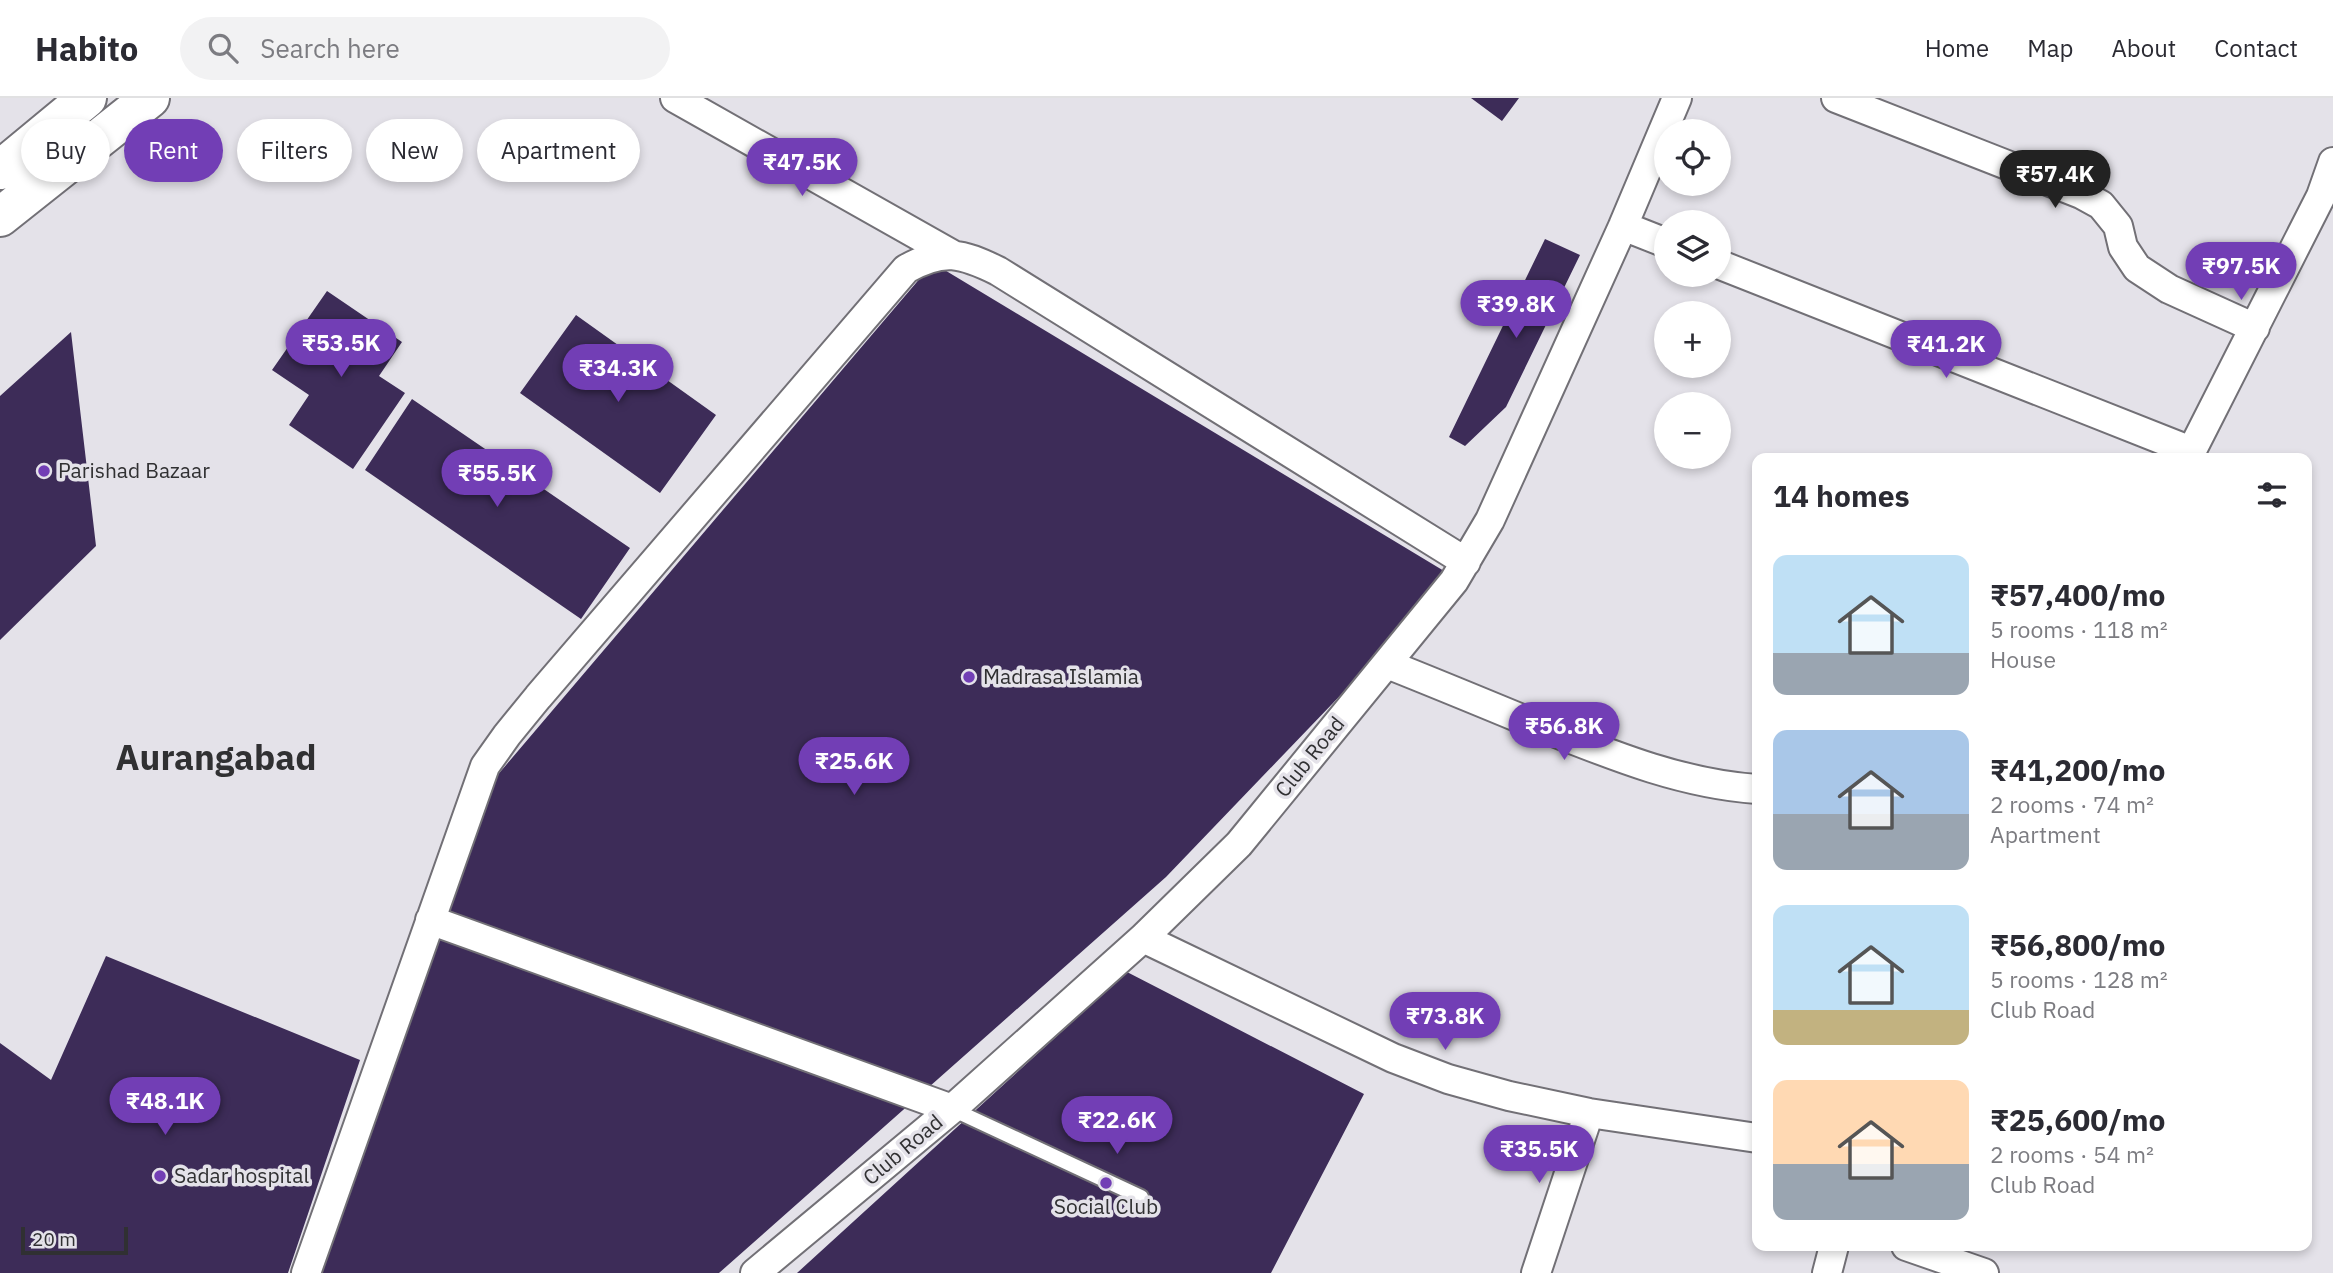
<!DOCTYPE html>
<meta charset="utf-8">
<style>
:root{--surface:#fff;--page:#f2f2f3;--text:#2b2b33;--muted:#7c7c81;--line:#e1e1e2;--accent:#723eb5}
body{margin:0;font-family:"IBM Plex Sans",sans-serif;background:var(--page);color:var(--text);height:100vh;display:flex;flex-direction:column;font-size:26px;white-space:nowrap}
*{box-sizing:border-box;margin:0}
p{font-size:23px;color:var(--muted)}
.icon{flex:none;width:38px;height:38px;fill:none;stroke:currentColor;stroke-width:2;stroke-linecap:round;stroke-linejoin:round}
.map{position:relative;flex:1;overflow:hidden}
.details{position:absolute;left:1752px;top:355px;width:560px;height:798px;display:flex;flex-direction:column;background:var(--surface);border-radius:14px;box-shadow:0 4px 10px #0003}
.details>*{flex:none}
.banner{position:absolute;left:21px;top:21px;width:665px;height:63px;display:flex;gap:14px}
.controls{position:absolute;left:1654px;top:21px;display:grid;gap:14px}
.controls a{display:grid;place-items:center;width:77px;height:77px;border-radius:50%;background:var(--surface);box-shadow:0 4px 10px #0003;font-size:35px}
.scale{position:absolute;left:21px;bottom:18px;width:107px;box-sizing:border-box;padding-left:7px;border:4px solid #303032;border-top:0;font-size:19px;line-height:24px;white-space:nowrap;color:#303032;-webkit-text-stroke:5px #e4e2e9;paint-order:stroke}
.price{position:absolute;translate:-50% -60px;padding:0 16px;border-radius:24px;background:var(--accent);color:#fff;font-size:23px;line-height:46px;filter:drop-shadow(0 2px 4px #0008)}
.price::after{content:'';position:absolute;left:50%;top:42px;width:21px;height:16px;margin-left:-10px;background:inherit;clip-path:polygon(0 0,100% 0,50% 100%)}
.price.selected{background:#222;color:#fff}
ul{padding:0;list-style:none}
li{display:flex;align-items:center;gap:21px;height:175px;padding:0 21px}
li span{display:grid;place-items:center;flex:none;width:196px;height:140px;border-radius:14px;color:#555}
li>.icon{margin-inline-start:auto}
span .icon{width:84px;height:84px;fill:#fffc;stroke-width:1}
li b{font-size:30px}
h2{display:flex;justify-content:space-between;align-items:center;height:84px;padding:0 21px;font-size:30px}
.tag{padding:0 24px;border-radius:32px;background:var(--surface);box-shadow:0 4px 10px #0003;font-size:24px;line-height:63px}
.tag.selected{background:var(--accent);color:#fff}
header{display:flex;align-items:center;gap:42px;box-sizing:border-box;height:98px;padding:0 35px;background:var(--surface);border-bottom:2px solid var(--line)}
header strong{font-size:33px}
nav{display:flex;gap:38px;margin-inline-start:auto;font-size:24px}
.search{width:490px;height:63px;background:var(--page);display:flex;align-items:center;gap:18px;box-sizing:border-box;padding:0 24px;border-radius:38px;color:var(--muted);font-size:26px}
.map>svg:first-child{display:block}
.building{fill:#3d2c58}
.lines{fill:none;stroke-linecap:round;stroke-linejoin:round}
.service-casing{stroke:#727076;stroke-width:18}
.minor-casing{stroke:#727076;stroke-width:32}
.secondary-casing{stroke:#727076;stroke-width:42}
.service{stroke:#fff;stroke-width:14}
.minor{stroke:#fff;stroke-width:28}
.secondary{stroke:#fff;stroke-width:38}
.poi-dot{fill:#723eb5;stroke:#e4e2e9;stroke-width:2.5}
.labels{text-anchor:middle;stroke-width:7;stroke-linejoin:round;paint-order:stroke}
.poi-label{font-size:21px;fill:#303032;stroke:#e4e2e9;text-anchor:start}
.street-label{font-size:21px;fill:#303032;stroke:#e4e2e9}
.town-label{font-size:35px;font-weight:bold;fill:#303032;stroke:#e4e2e9}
</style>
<header>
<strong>Habito</strong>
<div class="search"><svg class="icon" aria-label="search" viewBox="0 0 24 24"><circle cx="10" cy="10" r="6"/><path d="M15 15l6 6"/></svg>Search here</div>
<nav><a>Home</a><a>Map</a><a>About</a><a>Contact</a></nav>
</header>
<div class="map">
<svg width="2333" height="1175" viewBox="0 0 2333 1175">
<rect width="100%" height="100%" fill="#e4e2e9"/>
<path class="building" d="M1471 0H1519L1502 23Z
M1545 141 1580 157 1506 309 1465 348 1449 339Z
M933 165 1454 479 1166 779 719 1175H322L495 680Z
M327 193 402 244 379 278 405 295 353 371 289 327 309 297 272 272Z
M576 217 716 317 660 395 520 295Z
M71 234 96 448 0 542V298Z
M412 301 630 450 581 521 365 372Z
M106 858 360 962 288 1175H0V945L51 982Z
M1127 874 1364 996 1271 1175H797Z"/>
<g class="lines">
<g class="service-casing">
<path id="service" d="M952 1011 1141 1099"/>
</g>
<g class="minor-casing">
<path id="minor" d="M675 0 953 157
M1836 0 2081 96 2101 107 2118 128 2123 149 2137 170 2169 191 2255 230
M1623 128 1666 145
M1718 166 2191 353
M2188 360 2321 98 2333 64
M1387 566C1440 587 1493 609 1546 631 1614 658 1683 686 1757 691
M430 822 952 1011
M1143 840 1393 960 1448 981 1509 998 1589 1015 1757 1040
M1906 1148 1984 1175
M306 1175 485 668 507 637 538 599 906 171C944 150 961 155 998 173L1466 464
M755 1175 952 1011 1143 840 1239 746 1454 483 1490 422 1623 128 1677 0
M1536 1175 1589 1015
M1827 1175 1834 1148"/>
</g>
<g class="secondary-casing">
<path id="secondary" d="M0 72 87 0
M0 119 150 0"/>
</g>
<use href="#service" class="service"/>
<use href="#minor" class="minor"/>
<use href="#secondary" class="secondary"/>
</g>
<g class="poi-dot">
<circle cx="44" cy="373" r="7"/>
<circle cx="969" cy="579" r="7"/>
<circle cx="160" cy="1078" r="7"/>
<circle cx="1106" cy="1085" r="7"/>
</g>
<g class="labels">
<g class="poi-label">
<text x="58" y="380">Parishad Bazaar</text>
<text x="983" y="586">Madrasa Islamia</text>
<text x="174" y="1085">Sadar hospital</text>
<text x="1106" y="1116" text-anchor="middle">Social Club</text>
</g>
<g class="street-label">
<text transform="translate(1310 659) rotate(-51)" y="7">Club Road</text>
<text transform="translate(903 1052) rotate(-40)" y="7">Club Road</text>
</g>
<g class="town-label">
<text x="216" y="672">Aurangabad</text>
</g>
</g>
</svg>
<div class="controls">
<a><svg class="icon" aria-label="locate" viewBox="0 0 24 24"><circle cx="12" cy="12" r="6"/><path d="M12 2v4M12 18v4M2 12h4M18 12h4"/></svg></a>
<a><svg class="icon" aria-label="layers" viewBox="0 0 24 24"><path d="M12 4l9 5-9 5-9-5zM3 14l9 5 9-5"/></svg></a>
<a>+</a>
<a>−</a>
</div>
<div class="scale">20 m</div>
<b class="price" style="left:802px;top:100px">₹47.5K</b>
<b class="price selected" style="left:2055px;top:112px">₹57.4K</b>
<b class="price" style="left:2241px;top:204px">₹97.5K</b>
<b class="price" style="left:1516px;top:242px">₹39.8K</b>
<b class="price" style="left:341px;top:281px">₹53.5K</b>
<b class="price" style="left:1946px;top:282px">₹41.2K</b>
<b class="price" style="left:618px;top:306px">₹34.3K</b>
<b class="price" style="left:497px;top:411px">₹55.5K</b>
<b class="price" style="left:1564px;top:664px">₹56.8K</b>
<b class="price" style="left:854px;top:699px">₹25.6K</b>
<b class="price" style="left:1445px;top:954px">₹73.8K</b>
<b class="price" style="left:165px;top:1039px">₹48.1K</b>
<b class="price" style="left:1117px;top:1058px">₹22.6K</b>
<b class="price" style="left:1539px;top:1087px">₹35.5K</b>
<div class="banner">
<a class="tag">Buy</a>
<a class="tag selected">Rent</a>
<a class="tag">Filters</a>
<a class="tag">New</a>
<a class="tag">Apartment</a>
</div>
<section class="details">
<h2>14 homes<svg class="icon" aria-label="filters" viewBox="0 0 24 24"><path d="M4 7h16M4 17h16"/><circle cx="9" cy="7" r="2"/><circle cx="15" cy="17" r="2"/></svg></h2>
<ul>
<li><span style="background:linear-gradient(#bfe0f5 70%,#9aa5b1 0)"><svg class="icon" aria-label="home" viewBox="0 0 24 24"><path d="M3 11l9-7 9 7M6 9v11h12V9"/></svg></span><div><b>₹57,400/mo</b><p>5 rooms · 118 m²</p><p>House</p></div></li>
<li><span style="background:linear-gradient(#a9c7e8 60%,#9aa5b1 0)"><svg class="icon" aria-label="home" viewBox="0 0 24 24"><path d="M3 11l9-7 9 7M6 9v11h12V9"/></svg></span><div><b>₹41,200/mo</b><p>2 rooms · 74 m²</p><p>Apartment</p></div></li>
<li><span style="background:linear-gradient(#bfe0f5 75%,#c2b280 0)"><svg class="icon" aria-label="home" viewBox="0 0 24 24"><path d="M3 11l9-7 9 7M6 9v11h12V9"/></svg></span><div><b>₹56,800/mo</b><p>5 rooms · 128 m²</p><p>Club Road</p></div></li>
<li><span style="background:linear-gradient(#ffd9b3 60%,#9aa5b1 0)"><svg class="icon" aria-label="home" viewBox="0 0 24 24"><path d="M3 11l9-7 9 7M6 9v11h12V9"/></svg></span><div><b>₹25,600/mo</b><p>2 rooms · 54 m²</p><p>Club Road</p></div></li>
</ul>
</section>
</div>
